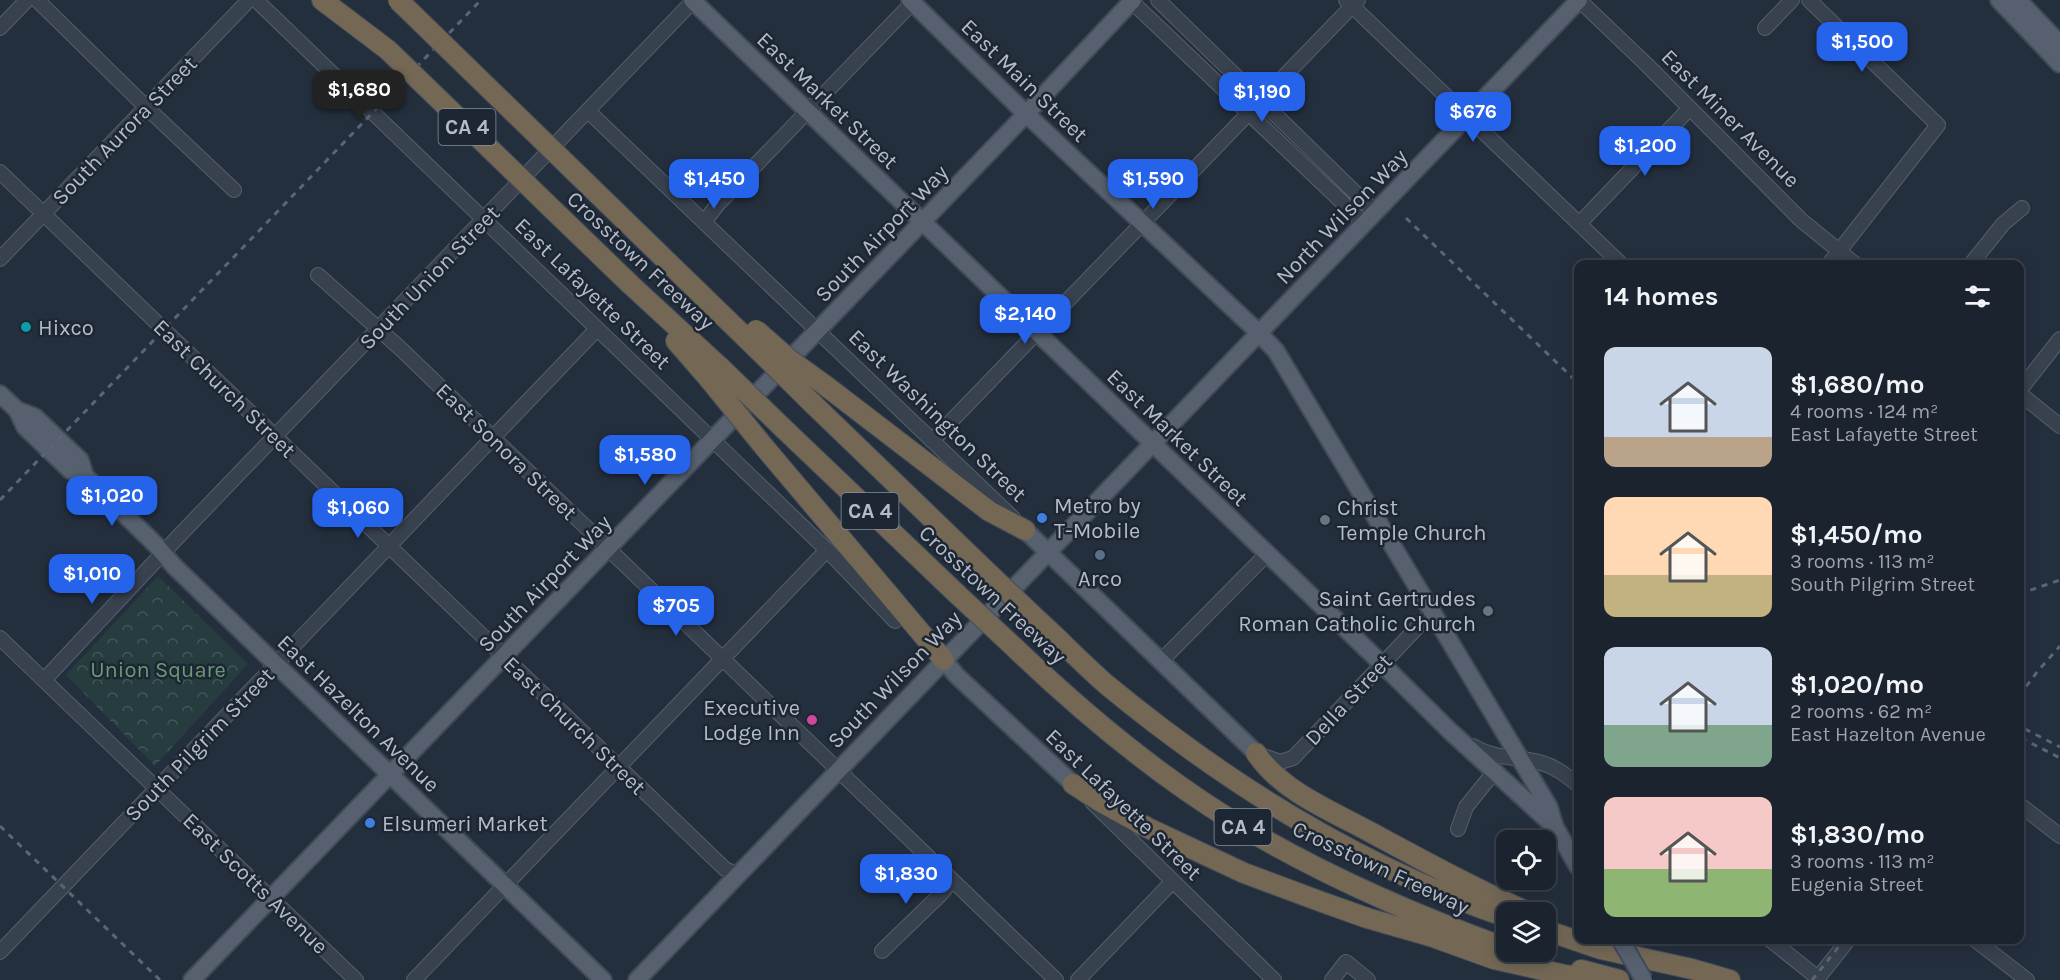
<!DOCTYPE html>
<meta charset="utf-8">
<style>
:root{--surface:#1b232e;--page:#282f3a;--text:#f1f3f6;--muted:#a0a4aa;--line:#39404a;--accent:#2563eb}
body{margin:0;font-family:Karla,sans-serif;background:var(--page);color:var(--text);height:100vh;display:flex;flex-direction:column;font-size:22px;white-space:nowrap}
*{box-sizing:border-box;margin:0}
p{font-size:20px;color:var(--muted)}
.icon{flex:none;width:33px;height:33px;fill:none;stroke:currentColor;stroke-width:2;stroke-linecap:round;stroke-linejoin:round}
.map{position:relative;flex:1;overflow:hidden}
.panel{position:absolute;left:1574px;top:260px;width:450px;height:684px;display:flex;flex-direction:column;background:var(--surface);border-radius:12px;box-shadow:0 3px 15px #0003,0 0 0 2px var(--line)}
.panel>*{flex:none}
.fabs{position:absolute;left:1496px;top:830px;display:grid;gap:12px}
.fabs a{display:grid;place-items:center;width:60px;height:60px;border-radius:12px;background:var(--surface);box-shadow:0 3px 15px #0003,0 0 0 2px var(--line);font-size:30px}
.price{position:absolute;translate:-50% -51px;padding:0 14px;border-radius:12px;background:var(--accent);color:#fff;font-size:20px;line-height:39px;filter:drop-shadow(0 2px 3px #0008)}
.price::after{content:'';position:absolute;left:50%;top:36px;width:18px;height:14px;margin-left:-9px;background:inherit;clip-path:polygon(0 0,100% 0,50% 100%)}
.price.current{background:#222;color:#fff}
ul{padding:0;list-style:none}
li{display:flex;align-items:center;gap:18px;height:150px;padding:0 30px}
li span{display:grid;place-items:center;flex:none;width:168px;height:120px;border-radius:12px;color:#555}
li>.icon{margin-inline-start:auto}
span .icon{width:72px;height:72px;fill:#fffc;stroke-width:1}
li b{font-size:26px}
h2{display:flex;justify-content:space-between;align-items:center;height:72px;padding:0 30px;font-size:26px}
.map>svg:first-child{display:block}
.forest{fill:url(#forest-crowns)}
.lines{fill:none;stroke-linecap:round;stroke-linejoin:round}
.minor-casing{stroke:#565f6c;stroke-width:16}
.major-casing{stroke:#414a57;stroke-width:20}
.highway-casing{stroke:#434c59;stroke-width:22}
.minor{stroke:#38414e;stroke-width:14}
.major{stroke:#56606e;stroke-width:16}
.highway{stroke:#746855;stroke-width:20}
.rail{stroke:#5a6575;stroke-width:3;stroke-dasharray:6 6;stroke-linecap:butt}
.major-bridge-casing{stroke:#414a57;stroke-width:20;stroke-linecap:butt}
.highway-bridge-casing{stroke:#434c59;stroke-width:22;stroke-linecap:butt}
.major-bridge{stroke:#56606e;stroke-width:16}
.highway-bridge{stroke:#746855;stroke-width:20}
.culture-dot{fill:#0f9aa8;stroke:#1d2633;stroke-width:2}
.shop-dot{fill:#3f7fe0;stroke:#1d2633;stroke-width:2}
.worship-dot{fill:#6b7280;stroke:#1d2633;stroke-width:2}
.service-dot{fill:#5c6f8a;stroke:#1d2633;stroke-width:2}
.hotel-dot{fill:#d1479c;stroke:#1d2633;stroke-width:2}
.labels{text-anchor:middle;stroke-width:5;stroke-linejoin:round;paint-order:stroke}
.shield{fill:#1d2633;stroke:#878f9c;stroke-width:1.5}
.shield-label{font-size:21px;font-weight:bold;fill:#b4bcc9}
.street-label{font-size:22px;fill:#b4bcc9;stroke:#1d2633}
.poi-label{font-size:22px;fill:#b4bcc9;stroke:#1d2633;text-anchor:start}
.park-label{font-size:22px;fill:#6b9a76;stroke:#1d2633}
</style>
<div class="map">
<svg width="2060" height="980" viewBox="0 0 2060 980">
<defs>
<pattern id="forest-crowns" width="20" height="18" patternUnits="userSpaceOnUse" patternTransform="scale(1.5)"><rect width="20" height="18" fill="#263c3f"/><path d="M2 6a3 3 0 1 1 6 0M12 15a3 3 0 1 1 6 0" fill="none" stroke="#435659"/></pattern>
</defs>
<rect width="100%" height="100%" fill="#242f3e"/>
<path class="forest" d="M158 576 248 664 155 766 66 675Z"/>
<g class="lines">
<g class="minor-casing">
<path id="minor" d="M37 0 146 107 234 190
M256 0 827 550 895 621
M1130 0 1365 224
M1158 0 1376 213
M1346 0 1621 264
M1579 0 1647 65 1801 220 1855 264
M1809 0 1938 125 1829 264
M0 28 27 0
M1765 28 1792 0
M588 111 1013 518
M0 172 725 869 738 875
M704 222 718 204 915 0
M1579 224 1689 109
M0 259 249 0
M1971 264 2003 224 2022 208
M318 275 402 350 1056 980
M2019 391 2060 339
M2019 393 2060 426
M932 441 1358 0
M0 638 356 980
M1161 661 1267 554
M45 679 176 539 694 0
M1473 746C1498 761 1516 755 1542 763 1556 767 1567 776 1578 785
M1258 754 1280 762 1293 758 1431 613
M1092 802 1274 980
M2019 804 2060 836
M1458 829 1466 807 1494 772
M1769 939 1818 978 1849 939
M1974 939 2027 980
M882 951 941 894 952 880
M0 952 597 329
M414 980 827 550
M1078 980 1172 882
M1332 980 1346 962 1368 980"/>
</g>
<g class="major-casing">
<path id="major" d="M692 0 1381 663 1451 732 1555 827
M910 0 1022 110 1258 332 1276 351 1549 807 1555 827 1578 867
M1999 0 2060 64
M2018 0 2060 44
M0 394 17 410 25 427 70 470 85 476 155 544 174 566 603 980
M17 410 35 417 57 438 80 460 85 476
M1025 530 1256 753
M944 660 956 675 1073 784
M192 980 1027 113 1133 0
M637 980C951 654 1265 327 1579 0"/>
</g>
<g class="highway-casing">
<path id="highway" d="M322 0 388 50
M575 172 747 339
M546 203 631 285 720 367
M676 341 709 379
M826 386 989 511 1025 530
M811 402 982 567
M783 428 957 594
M765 448 944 660
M1041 623C1063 643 1084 665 1107 685 1227 784 1358 866 1506 917
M1015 648C1084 714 1159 777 1241 826 1325 876 1414 915 1506 948
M1256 753C1282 792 1332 811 1372 833 1424 861 1475 889 1528 912
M1073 784 1099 801 1148 828 1244 873 1322 902 1367 918 1433 937 1494 959 1569 976 1593 973
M1545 930 1601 949 1692 969 1730 980
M1581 970 1619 980"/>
</g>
<use href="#minor" class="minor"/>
<use href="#major" class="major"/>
<use href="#highway" class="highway"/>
<path class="rail" d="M1406 218 1578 383
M0 500 481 0
M2019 594 2060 580
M2019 696 2037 672 2060 646
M2025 729 2060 747
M2021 738 2060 758
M0 826 160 980
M1812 980 1845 939"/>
<g class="major-bridge-casing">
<path id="major-bridge" d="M1620 939 1644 980"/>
</g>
<g class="highway-bridge-casing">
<path id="highway-bridge" d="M398 0 575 172
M388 50 546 203
M756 330 790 360 826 386
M747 339 811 402
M720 367 783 428
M709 379 765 448
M982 567 1041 623
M957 594 1015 648"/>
</g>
<use href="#major-bridge" class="major-bridge"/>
<use href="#highway-bridge" class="highway-bridge"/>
</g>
<circle class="culture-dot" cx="26" cy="327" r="6"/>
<g class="shop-dot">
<circle cx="1042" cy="518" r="6"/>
<circle cx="370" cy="823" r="6"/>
</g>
<g class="worship-dot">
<circle cx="1325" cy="520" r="6"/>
<circle cx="1488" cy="611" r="6"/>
</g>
<circle class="service-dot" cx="1100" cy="555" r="6"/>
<circle class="hotel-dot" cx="812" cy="720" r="6"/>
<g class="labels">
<g class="shield">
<rect x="438.5" y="109" width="57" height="36" rx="4.5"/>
<rect x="841.5" y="493" width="57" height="36" rx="4.5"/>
<rect x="1214.5" y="809" width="57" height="36" rx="4.5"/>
</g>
<g class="shield-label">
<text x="467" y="134">CA 4</text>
<text x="870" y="518">CA 4</text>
<text x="1243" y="834">CA 4</text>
</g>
<g class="street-label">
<text transform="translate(1025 80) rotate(44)" y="8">East Main Street</text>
<text transform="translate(828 100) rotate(44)" y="8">East Market Street</text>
<text transform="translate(1731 118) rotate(45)" y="8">East Miner Avenue</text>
<text transform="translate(124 130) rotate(-46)" y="8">South Aurora Street</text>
<text transform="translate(1341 216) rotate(-46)" y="8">North Wilson Way</text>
<text transform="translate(881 233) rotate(-46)" y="8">South Airport Way</text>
<text transform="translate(641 260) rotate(43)" y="8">Crosstown Freeway</text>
<text transform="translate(429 277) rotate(-46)" y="8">South Union Street</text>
<text transform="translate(593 293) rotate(44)" y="8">East Lafayette Street</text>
<text transform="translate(225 388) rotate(44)" y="8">East Church Street</text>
<text transform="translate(938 415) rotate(44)" y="8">East Washington Street</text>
<text transform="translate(1178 437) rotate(44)" y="8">East Market Street</text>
<text transform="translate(507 451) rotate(44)" y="8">East Sonora Street</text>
<text transform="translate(544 583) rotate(-46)" y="8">South Airport Way</text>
<text transform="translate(993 594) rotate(43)" y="8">Crosstown Freeway</text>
<text transform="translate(894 679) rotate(-46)" y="8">South Wilson Way</text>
<text transform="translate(1348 699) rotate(-47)" y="8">Della Street</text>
<text transform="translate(359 713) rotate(44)" y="8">East Hazelton Avenue</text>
<text transform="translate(575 725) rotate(44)" y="8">East Church Street</text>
<text transform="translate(199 744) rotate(-46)" y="8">South Pilgrim Street</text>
<text transform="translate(1124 804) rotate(44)" y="8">East Lafayette Street</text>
<text transform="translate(1381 867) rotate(25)" y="8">Crosstown Freeway</text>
<text transform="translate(256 883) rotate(44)" y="8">East Scotts Avenue</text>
</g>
<g class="poi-label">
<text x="38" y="335">Hixco</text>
<text x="1054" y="513">Metro by<tspan x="1054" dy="25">T-Mobile</tspan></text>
<text x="1337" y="515">Christ<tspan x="1337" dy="25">Temple Church</tspan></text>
<text x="1100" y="586" text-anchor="middle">Arco</text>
<text x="1476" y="606" text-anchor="end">Saint Gertrudes<tspan x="1476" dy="25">Roman Catholic Church</tspan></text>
<text x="800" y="715" text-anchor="end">Executive<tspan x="800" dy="25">Lodge Inn</tspan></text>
<text x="382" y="831">Elsumeri Market</text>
</g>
<g class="park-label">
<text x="158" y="677">Union Square</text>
</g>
</g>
</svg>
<div class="fabs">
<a><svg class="icon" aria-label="locate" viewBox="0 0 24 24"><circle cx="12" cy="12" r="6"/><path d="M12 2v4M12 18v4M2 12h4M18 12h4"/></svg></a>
<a><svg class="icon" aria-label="layers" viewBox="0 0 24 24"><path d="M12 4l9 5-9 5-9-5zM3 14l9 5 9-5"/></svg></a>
</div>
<b class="price" style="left:1862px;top:73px">$1,500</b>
<b class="price current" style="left:359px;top:121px">$1,680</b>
<b class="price" style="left:1262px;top:123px">$1,190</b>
<b class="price" style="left:1473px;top:143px">$676</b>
<b class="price" style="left:1645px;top:177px">$1,200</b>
<b class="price" style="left:714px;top:210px">$1,450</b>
<b class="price" style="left:1153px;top:210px">$1,590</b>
<b class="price" style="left:1025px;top:345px">$2,140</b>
<b class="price" style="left:645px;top:486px">$1,580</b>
<b class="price" style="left:112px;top:527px">$1,020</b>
<b class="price" style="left:358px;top:539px">$1,060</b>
<b class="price" style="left:92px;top:605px">$1,010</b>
<b class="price" style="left:676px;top:637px">$705</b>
<b class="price" style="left:906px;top:905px">$1,830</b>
<section class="panel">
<h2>14 homes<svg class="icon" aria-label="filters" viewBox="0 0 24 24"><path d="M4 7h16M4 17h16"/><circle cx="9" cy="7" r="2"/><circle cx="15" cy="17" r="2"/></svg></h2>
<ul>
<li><span style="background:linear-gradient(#c9d6e8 75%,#b9a48a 0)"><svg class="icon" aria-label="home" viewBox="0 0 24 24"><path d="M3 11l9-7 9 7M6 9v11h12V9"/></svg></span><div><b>$1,680/mo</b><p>4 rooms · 124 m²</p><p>East Lafayette Street</p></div></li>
<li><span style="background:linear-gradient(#ffd9b3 65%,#c2b280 0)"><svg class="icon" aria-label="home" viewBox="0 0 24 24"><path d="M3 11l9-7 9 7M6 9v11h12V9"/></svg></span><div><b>$1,450/mo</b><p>3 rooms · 113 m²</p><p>South Pilgrim Street</p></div></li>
<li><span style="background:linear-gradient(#c9d6e8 65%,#7fa58c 0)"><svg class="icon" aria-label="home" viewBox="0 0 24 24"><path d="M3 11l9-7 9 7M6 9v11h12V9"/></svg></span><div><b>$1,020/mo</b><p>2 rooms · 62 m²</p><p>East Hazelton Avenue</p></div></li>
<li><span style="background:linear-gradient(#f6c9c9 60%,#8fb573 0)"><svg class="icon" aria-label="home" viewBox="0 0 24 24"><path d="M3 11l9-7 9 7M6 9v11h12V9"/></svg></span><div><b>$1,830/mo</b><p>3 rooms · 113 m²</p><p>Eugenia Street</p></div></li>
</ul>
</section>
</div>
